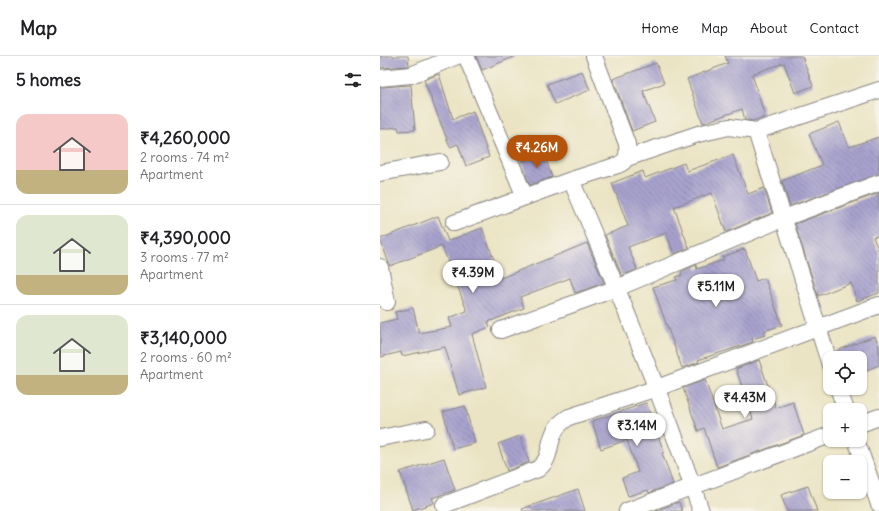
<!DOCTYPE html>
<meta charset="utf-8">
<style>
:root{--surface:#fff;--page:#f6f6f6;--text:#202124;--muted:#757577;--line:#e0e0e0;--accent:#b45309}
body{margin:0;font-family:Delius,sans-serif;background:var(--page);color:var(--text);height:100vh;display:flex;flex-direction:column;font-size:15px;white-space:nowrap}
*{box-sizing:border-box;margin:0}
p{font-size:13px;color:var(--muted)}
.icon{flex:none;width:22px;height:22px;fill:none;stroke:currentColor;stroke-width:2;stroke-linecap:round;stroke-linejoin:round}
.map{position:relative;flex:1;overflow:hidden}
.drawer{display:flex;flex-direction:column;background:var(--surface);width:380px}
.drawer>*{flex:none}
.fabs{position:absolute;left:443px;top:295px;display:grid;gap:8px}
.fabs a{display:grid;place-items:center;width:44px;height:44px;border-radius:8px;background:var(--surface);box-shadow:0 1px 3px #0004;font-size:20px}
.price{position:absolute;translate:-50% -34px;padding:0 9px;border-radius:14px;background:#fff;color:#222;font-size:13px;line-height:26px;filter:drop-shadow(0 1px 2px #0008)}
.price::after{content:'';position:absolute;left:50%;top:24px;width:12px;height:9px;margin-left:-6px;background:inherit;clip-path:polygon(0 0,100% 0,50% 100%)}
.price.current{background:var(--accent);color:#fff}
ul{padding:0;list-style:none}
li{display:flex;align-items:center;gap:12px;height:100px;padding:0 16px}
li+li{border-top:1px solid var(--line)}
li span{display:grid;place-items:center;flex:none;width:112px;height:80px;border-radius:12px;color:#555}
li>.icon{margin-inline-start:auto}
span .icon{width:48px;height:48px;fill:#fffc;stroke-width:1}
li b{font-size:17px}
h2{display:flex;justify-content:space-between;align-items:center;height:48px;padding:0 16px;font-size:17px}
header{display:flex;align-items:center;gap:24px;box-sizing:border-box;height:56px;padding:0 20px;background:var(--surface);border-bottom:1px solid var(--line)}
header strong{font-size:19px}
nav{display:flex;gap:22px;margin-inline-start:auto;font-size:14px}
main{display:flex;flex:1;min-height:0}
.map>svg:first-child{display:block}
.building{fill:url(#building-back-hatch)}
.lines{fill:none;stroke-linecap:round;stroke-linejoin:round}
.minor-casing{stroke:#868380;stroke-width:18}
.minor{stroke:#fff;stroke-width:16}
</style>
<header>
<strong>Map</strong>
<nav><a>Home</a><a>Map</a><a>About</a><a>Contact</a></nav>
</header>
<main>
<section class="drawer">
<h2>5 homes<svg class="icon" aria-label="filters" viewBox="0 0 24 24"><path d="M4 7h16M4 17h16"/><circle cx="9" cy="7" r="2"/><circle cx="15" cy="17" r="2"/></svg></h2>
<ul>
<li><span style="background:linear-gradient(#f6c9c9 70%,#c2b280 0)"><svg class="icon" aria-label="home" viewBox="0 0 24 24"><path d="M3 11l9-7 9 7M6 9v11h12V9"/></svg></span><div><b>₹4,260,000</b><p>2 rooms · 74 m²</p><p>Apartment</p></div></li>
<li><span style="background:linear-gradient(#dfe7d0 75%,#c2b280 0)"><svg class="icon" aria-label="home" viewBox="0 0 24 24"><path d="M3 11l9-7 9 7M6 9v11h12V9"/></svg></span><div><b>₹4,390,000</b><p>3 rooms · 77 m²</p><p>Apartment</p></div></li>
<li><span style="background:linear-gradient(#dfe7d0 75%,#c2b280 0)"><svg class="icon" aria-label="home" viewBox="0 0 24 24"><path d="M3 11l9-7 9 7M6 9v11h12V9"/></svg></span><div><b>₹3,140,000</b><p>2 rooms · 60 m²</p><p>Apartment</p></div></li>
</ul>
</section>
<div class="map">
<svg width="499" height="455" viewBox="0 0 499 455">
<defs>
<pattern id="building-back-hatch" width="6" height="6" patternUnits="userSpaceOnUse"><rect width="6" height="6" fill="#a8a3ce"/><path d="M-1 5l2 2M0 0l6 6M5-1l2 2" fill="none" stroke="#8884a8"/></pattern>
</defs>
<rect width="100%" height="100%" fill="#f7f3e8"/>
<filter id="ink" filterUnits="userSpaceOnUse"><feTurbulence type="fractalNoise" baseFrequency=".025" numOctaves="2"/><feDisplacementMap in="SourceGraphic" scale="8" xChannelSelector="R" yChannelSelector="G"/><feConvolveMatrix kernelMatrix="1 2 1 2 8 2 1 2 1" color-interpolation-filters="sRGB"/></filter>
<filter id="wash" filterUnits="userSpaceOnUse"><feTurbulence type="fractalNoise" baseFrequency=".012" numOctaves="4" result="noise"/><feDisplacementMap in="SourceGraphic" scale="16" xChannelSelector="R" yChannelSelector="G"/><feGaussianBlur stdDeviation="0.9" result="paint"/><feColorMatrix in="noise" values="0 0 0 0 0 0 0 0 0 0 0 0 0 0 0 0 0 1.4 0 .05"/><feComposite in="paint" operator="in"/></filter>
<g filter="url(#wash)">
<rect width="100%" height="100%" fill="#ebe4c4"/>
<g id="blocks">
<path class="building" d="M0 0H28L29 10 0 12Z
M96 0H136L102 14Z
M345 0H422L433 30 415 37 404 7 372 18 385 61 373 65 365 64 362 53 323 67 307 23 348 7Z
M276 7 284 27 263 35 275 66 252 75 233 23Z
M202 15 210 34 175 48 167 28Z
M59 18 73 63 93 55 109 101 86 110 78 88 70 91 44 24Z
M31 29 35 74 19 75 18 71 0 73V31Z
M459 66 469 91 499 81V118L410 150 402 125 442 109 429 78Z
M164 98 172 121 150 129 141 106Z
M353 99 368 138 384 132 392 157 346 176 332 137 294 151 309 192 294 198 286 177 248 191 257 213 242 220 225 179 248 170 232 127 263 115 265 122 304 107 307 115Z
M499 137V179L493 181 499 196V237L477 245 471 227 438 240 415 168Z
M58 160 68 185 102 172 121 222 207 187 224 227 195 237 190 222 140 241 144 252 108 266 110 271 92 278 106 331 79 339 65 291 22 300 21 296 0 301V267L17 263 15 256 33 252 39 277 72 271 69 262 87 255 62 190 10 210 0 183Z
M365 193 376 225 385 222 402 269 384 275 385 279 372 283 373 286 318 304 319 306 302 312 273 231 297 224 296 221 302 219 301 216 316 209 317 213 344 204 342 201Z
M495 280 499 290V309L480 317V302H458L456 295Z
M379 304 396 352 413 346 424 379 337 411 324 372 318 375 303 332 325 324 342 373 373 363 356 313Z
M266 347 284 396 282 397 293 428 269 437 268 434 248 440 242 422 258 416 247 384 221 393 212 365Z
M85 350 95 387 73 393 63 356Z
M140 380 149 406 127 415 118 388Z
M64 402 75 434 52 442 54 447 33 454 20 416Z
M428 430 437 455H407L401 439Z
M198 433 205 455H143L142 453Z
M299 446 302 455H275Z"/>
</g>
</g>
<g filter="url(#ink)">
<use href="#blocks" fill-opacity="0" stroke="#868380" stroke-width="1"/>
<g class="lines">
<g class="minor-casing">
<path id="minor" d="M86 0 145 141 191 124 238 109C248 105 248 98 247 88L214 0
M0 22 31 19 77 0
M376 75 450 309
M247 102 318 78 349 71 376 75 499 34
M0 117 60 106
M191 124C238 233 283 342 321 455
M74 167 145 141
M0 211 7 246
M121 274 237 232 404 162 499 127
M458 332 466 354
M480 368 499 361
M0 382 46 373
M476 384 499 448
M64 449 158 413C177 399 162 377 189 361L277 332 499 249
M247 455 450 379"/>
</g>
<use href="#minor" class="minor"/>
</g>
</g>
</svg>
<div class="fabs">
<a><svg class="icon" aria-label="locate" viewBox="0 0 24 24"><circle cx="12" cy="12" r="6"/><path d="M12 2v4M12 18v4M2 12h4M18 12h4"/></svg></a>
<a>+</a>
<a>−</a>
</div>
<b class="price current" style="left:157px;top:113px">₹4.26M</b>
<b class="price" style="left:93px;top:238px">₹4.39M</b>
<b class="price" style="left:336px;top:252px">₹5.11M</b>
<b class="price" style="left:365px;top:363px">₹4.43M</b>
<b class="price" style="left:257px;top:391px">₹3.14M</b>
</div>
</main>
